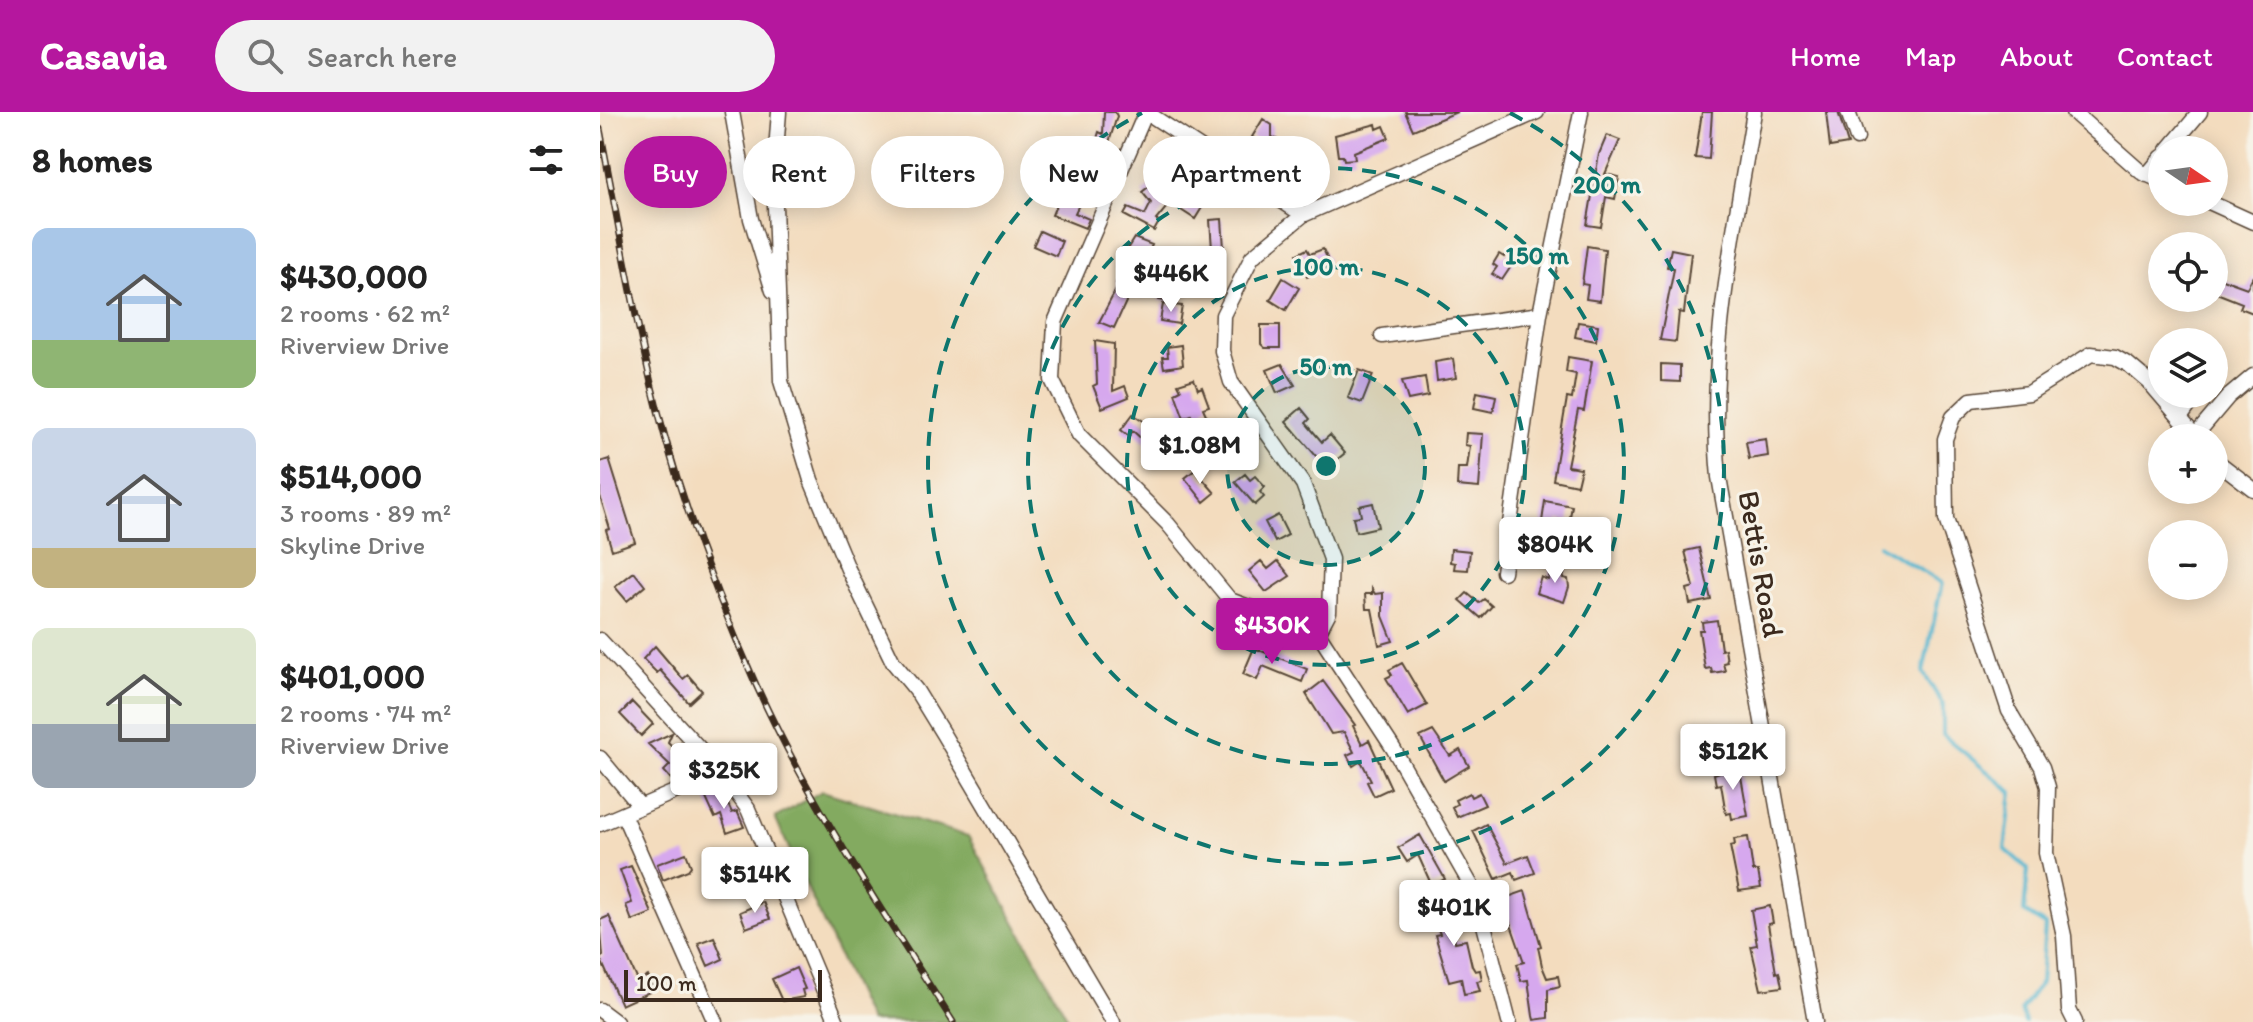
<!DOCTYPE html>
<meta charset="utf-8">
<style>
:root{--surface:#fff;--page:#f2f2f2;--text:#222;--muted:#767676;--accent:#b5179e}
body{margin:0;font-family:Itim,sans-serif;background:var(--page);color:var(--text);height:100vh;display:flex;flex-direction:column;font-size:30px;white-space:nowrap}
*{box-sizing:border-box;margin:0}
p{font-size:26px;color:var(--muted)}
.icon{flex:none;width:44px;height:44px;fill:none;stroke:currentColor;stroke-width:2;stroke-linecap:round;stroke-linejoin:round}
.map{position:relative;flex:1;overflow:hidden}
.panel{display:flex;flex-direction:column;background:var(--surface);width:600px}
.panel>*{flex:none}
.banner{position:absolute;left:24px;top:24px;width:760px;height:72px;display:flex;gap:16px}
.needle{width:52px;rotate:103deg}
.fabs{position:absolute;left:1548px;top:24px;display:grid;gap:16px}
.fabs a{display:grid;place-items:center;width:80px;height:80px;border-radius:50%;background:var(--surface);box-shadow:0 4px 20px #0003;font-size:40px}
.scale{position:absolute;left:24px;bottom:20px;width:198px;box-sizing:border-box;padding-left:8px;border:4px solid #3b2a1e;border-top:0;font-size:22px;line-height:28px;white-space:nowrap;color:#3b2a1e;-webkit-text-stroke:6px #f7f3e8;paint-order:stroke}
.price{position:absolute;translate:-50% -68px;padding:0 18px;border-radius:8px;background:#fff;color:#222;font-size:26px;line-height:52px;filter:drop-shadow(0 2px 4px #0008)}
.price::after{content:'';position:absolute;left:50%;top:48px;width:24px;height:18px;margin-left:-12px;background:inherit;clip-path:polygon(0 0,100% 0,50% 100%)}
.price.selected{background:var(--accent);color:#fff}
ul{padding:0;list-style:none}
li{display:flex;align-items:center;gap:24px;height:200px;padding:0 32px}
li span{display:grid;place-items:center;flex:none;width:224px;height:160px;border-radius:16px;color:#555}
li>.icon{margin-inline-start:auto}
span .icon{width:96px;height:96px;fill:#fffc;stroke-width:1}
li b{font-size:34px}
h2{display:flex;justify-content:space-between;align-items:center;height:96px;padding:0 32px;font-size:34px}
.tag{padding:0 28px;border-radius:36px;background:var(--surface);box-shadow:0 4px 20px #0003;font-size:28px;line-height:72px}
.tag.selected{background:var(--accent);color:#fff}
header{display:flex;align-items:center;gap:48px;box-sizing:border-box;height:112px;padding:0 40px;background:var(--accent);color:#fff}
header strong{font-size:38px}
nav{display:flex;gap:44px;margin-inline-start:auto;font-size:28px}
.search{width:560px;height:72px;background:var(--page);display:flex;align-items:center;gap:20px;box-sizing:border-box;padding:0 28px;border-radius:44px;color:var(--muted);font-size:30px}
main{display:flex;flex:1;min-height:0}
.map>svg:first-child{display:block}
.forest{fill:#83aa60;stroke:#5f6a3f;stroke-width:2}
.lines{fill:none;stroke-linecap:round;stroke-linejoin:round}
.stream{stroke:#51b5cf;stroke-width:4}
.building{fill:#d6a8ee}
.minor-casing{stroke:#574536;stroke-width:17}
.minor{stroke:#fff;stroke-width:14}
.rail-casing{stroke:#3b2a1e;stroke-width:7}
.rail{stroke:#f7f3e8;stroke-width:4;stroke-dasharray:12;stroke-linecap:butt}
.ring{fill:none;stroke:#0f766e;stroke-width:4;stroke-dasharray:14 10}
.labels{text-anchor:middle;stroke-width:6;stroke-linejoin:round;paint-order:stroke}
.street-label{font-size:30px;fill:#3b2a1e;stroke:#f7f3e8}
.centre{fill:#0f766e;stroke:#f7f3e8;stroke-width:4}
.ring-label{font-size:24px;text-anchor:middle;font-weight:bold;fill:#0f766e;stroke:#f7f3e8;stroke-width:6;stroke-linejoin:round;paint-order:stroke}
</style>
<header>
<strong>Casavia</strong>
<div class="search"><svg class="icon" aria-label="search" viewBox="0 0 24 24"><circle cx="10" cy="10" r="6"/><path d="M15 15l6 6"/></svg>Search here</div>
<nav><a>Home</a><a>Map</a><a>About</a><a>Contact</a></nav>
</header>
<main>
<section class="panel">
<h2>8 homes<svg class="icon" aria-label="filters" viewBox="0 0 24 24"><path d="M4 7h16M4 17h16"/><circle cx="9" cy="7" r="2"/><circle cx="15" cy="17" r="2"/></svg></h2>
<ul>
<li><span style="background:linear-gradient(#a9c7e8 70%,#8fb573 0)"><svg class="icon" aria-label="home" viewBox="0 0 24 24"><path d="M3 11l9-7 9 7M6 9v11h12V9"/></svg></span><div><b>$430,000</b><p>2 rooms · 62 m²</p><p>Riverview Drive</p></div></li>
<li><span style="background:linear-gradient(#c9d6e8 75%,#c2b280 0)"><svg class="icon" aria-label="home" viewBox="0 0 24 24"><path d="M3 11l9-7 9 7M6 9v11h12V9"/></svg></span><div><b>$514,000</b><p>3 rooms · 89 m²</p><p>Skyline Drive</p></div></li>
<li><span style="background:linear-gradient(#dfe7d0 60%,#9aa5b1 0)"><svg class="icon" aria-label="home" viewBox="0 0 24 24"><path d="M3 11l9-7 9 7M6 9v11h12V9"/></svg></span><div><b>$401,000</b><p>2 rooms · 74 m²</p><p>Riverview Drive</p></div></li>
</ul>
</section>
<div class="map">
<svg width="1653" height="910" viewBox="0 0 1653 910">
<rect width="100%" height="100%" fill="#f7f3e8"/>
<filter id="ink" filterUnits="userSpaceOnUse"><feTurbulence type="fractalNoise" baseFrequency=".0125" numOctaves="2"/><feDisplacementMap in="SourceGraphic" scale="16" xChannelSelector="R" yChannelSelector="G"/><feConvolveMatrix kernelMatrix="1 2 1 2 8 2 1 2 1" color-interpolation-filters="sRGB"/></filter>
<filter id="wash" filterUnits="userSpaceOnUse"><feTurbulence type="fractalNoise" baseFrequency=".006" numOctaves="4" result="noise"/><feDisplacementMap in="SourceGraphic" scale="32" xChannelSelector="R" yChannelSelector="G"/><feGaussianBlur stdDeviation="1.8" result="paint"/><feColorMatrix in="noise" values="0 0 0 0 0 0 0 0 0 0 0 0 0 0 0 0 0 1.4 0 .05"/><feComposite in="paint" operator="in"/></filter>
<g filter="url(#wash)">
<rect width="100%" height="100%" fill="#f3dcbe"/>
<path class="forest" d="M222 679 368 724 470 910H269L175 706Z"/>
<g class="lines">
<path class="stream" d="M1278 433 1342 471 1323 560 1343 593V623L1412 680 1405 737 1428 757 1424 800 1445 813 1441 870 1421 898 1425 910"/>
</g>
<g id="blocks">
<path class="building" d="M504 0H515L517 4 504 47 492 43 499 20 503 22Z
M805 0H857L813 18Z
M1102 0H1112L1109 47 1095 46Z
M1226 0H1238L1248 32 1230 35Z
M663 7 672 13V25L678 28 673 38 652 25Z
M776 12 777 17 784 14 789 26 754 40 755 47 744 48 743 44H738L735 23Z
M1007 23 1020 28 1005 62 1019 65 1015 87 1006 85 1001 115 987 113 999 42Z
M576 45 588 53 575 73 603 94 595 107 570 91 556 108 559 110 554 119 524 103 528 96 545 103 551 91 542 80 566 61Z
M473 52 500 67 490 85 484 82 475 101 489 107 485 116 452 103Z
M622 107 624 136 612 137 610 108Z
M440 119 462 129 456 144 433 134Z
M534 126 552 133 514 216 499 210 519 172 516 171 522 157 516 155Z
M987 134 1005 137 1000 189 986 187 988 173 982 172Z
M707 137 710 142 723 137 728 148 720 152 723 158 707 165 697 142Z
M1071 137 1091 141 1084 201 1079 200 1076 230 1060 228 1073 162 1074 156 1067 155Z
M906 141 916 147 902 168 892 162 897 155 893 152 899 142 904 145Z
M580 146 599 155 594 167 590 165 587 171 575 165 571 190 559 188 560 176H564Z
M1614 164 1647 176 1653 164V201L1640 196 1642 191 1614 180Z
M683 166 699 176 686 198 670 188Z
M563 192 582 194 579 212 560 209Z
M978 210 998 213 996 229 975 225Z
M661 213H680V236H665L661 232Z
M495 229 514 232 513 279 525 274 529 285 502 296 493 274 497 272Z
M581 233 583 253 564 256 562 245H568L567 235Z
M968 245 992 249 984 299 978 298 967 354 981 356 977 373 953 368 967 286 972 287 976 262 966 260Z
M853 247 856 266 837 269 835 250Z
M682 252 695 273 677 281 667 258Z
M1061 252 1080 253V270L1061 269Z
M759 258 773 263 762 291 748 286Z
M825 265 828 284 808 288 802 269Z
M594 267 598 277 602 275 609 294 603 296 607 305 593 310 591 303 584 306 575 281 581 278 578 272Z
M877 280 896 284 893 300 874 296Z
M701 296 710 307 706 311 722 330 730 323 745 341 734 350 730 345 722 351 686 309Z
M533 302 579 333 575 338 579 341 569 352 533 319 529 324 521 318Z
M866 321 883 322 879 376 857 374 858 356H867L870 334 865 333Z
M1166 327 1168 344 1149 347 1146 330Z
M9 347 35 430 12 438 6 418 10 417 0 384V350Z
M595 358 615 381 604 390 585 366Z
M645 362 650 368 655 364 665 375 660 380 664 385 655 393 635 370Z
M945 389 972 394 969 410 959 408 957 439 938 437Z
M773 391 778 415 756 420 753 405 761 404 759 394Z
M678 403 688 423 675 430 665 410Z
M1099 436 1111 488 1090 492 1087 477 1094 475 1085 439Z
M851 437 870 439 868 458 854 457 855 451 850 450Z
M661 449 668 457 678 449 690 464 666 480 649 459Z
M953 452 966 456 963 466 968 467 969 475 964 490 936 481 941 465 948 468Z
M34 460 45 474 27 489 15 475Z
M772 477 775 482 783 481V504L793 529 779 533 772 497H766L765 482H772Z
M867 481 879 491 884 487 892 494 881 506 860 488Z
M1117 508 1121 538 1125 537 1127 550 1123 551 1125 559 1112 561 1111 556 1105 557 1099 518H1103L1102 510Z
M55 534 83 567 88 563 102 579 89 591 60 558 57 561 43 547Z
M654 536 707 557 702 570 663 554 657 568 643 562Z
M802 551 827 593 808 603 786 566 792 563 789 558Z
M723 569 755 613 753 614 762 632 769 628 791 676 774 684 767 670 771 668 761 649 753 654 747 643 754 640 744 620 731 622 725 612 706 582Z
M32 590 53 612 41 624 20 602Z
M833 619 850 644 860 638 869 654 844 669 820 625Z
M72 621 68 630 89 652 71 667 64 659 70 653 48 632Z
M1139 653 1148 704 1132 707 1131 701 1126 702 1121 672 1116 673 1114 662Z
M121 677 132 701 137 699 144 715 127 721 121 703 115 706 105 684Z
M869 681 871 685 879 681 885 693 857 705 852 695 857 692 855 688Z
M886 712 907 751 928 743 935 761 916 768 913 760 896 767 873 719Z
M820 723 845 767 832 774 818 743 807 750 798 736Z
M1148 725 1153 759H1158L1161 776 1139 779 1130 734 1135 733 1134 727Z
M86 741 91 754 88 758 63 768 57 752Z
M31 754 52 801 32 809 26 793 32 791 20 758Z
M925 779 941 834 938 835 942 854 947 866 958 864 960 874 948 877V906L934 908 933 904 928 868 921 869 917 852 924 850 902 787Z
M854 786 860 803 851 806 855 830 866 828 872 854 875 859 880 858 882 868 877 869 880 879 864 882 861 866 849 869 835 823 840 822 829 796Z
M163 790 170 807 146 816 140 800Z
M1170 794 1173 811 1168 812 1176 861 1179 860 1182 875 1161 878 1151 834 1157 833 1151 798Z
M9 804 38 869 48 864 54 878 21 893 0 846 3 844 0 808Z
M114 825 123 847 108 854 98 831Z
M196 856 205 877 202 878 204 885 182 889 172 867Z"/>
</g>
</g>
<g filter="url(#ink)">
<use href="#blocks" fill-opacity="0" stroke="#574536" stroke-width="2"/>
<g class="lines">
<g class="minor-casing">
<path id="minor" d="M132 0 151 107 173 179
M179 0 174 64 181 269 211 368 248 457 293 550 316 578 343 622 513 910
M546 0 455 210 452 268 479 323 568 412 630 488 718 521 793 636 876 782 909 910
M546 0 703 103
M1154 0C1134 122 1107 242 1119 365L1215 910
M1248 0 1257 26
M1473 0 1541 60 1562 69
M1568 38 1600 0
M1547 63 1562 45
M1609 90 1653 110
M782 224 940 202
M1573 282 1588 295 1580 306
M1595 324 1628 285 1653 264
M1614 347 1653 377
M903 460 940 202 981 0
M718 521 729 500 731 447 703 372 631 270 622 239 623 203 652 145 703 103 937 0
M0 528 121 660 148 697 237 910
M0 646 40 694
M23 702 115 910
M0 712 121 660
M0 898 16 910
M1475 910 1469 898 1464 824 1446 741 1448 675 1442 655 1409 599 1346 407 1345 327 1353 305 1371 288 1429 281 1491 242 1515 245 1529 253 1549 270 1597 326"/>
</g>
<use href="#minor" class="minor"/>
<g class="rail-casing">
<path id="rail" d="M0 17C20 120 37 224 65 325 89 410 121 495 157 575 211 694 283 800 353 910"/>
</g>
<use href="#rail" class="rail"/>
</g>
</g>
<circle cx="726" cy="354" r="99" fill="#0f766e" fill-opacity=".12"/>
<g class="ring">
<circle cx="726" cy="354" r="99"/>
<circle cx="726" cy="354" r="199"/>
<circle cx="726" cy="354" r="298"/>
<path d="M910 1A398 398 0 1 1 542 1"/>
</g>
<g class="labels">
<g class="street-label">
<text transform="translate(1161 452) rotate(80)" y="10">Bettis Road</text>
</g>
</g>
<circle cx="726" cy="354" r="12" class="centre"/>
<g class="ring-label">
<text x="1007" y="81">200 m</text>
<text x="937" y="152">150 m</text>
<text x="726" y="163">100 m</text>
<text x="726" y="263">50 m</text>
</g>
</svg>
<div class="fabs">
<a><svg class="needle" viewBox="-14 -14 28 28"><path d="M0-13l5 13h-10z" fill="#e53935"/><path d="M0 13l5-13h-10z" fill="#767676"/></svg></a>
<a><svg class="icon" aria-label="locate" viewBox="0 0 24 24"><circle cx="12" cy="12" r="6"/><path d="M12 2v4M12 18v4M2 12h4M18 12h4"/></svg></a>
<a><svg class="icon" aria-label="layers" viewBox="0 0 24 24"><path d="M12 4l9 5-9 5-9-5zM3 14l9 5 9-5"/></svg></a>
<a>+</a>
<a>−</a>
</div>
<div class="scale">100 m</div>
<b class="price" style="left:571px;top:202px">$446K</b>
<b class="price" style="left:600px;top:374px">$1.08M</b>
<b class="price" style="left:955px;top:473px">$804K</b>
<b class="price selected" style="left:672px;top:554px">$430K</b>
<b class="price" style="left:1133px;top:680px">$512K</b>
<b class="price" style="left:124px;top:699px">$325K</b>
<b class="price" style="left:155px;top:803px">$514K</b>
<b class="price" style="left:854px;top:836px">$401K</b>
<div class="banner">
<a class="tag selected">Buy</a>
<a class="tag">Rent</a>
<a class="tag">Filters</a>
<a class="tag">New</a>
<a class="tag">Apartment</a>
</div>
</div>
</main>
